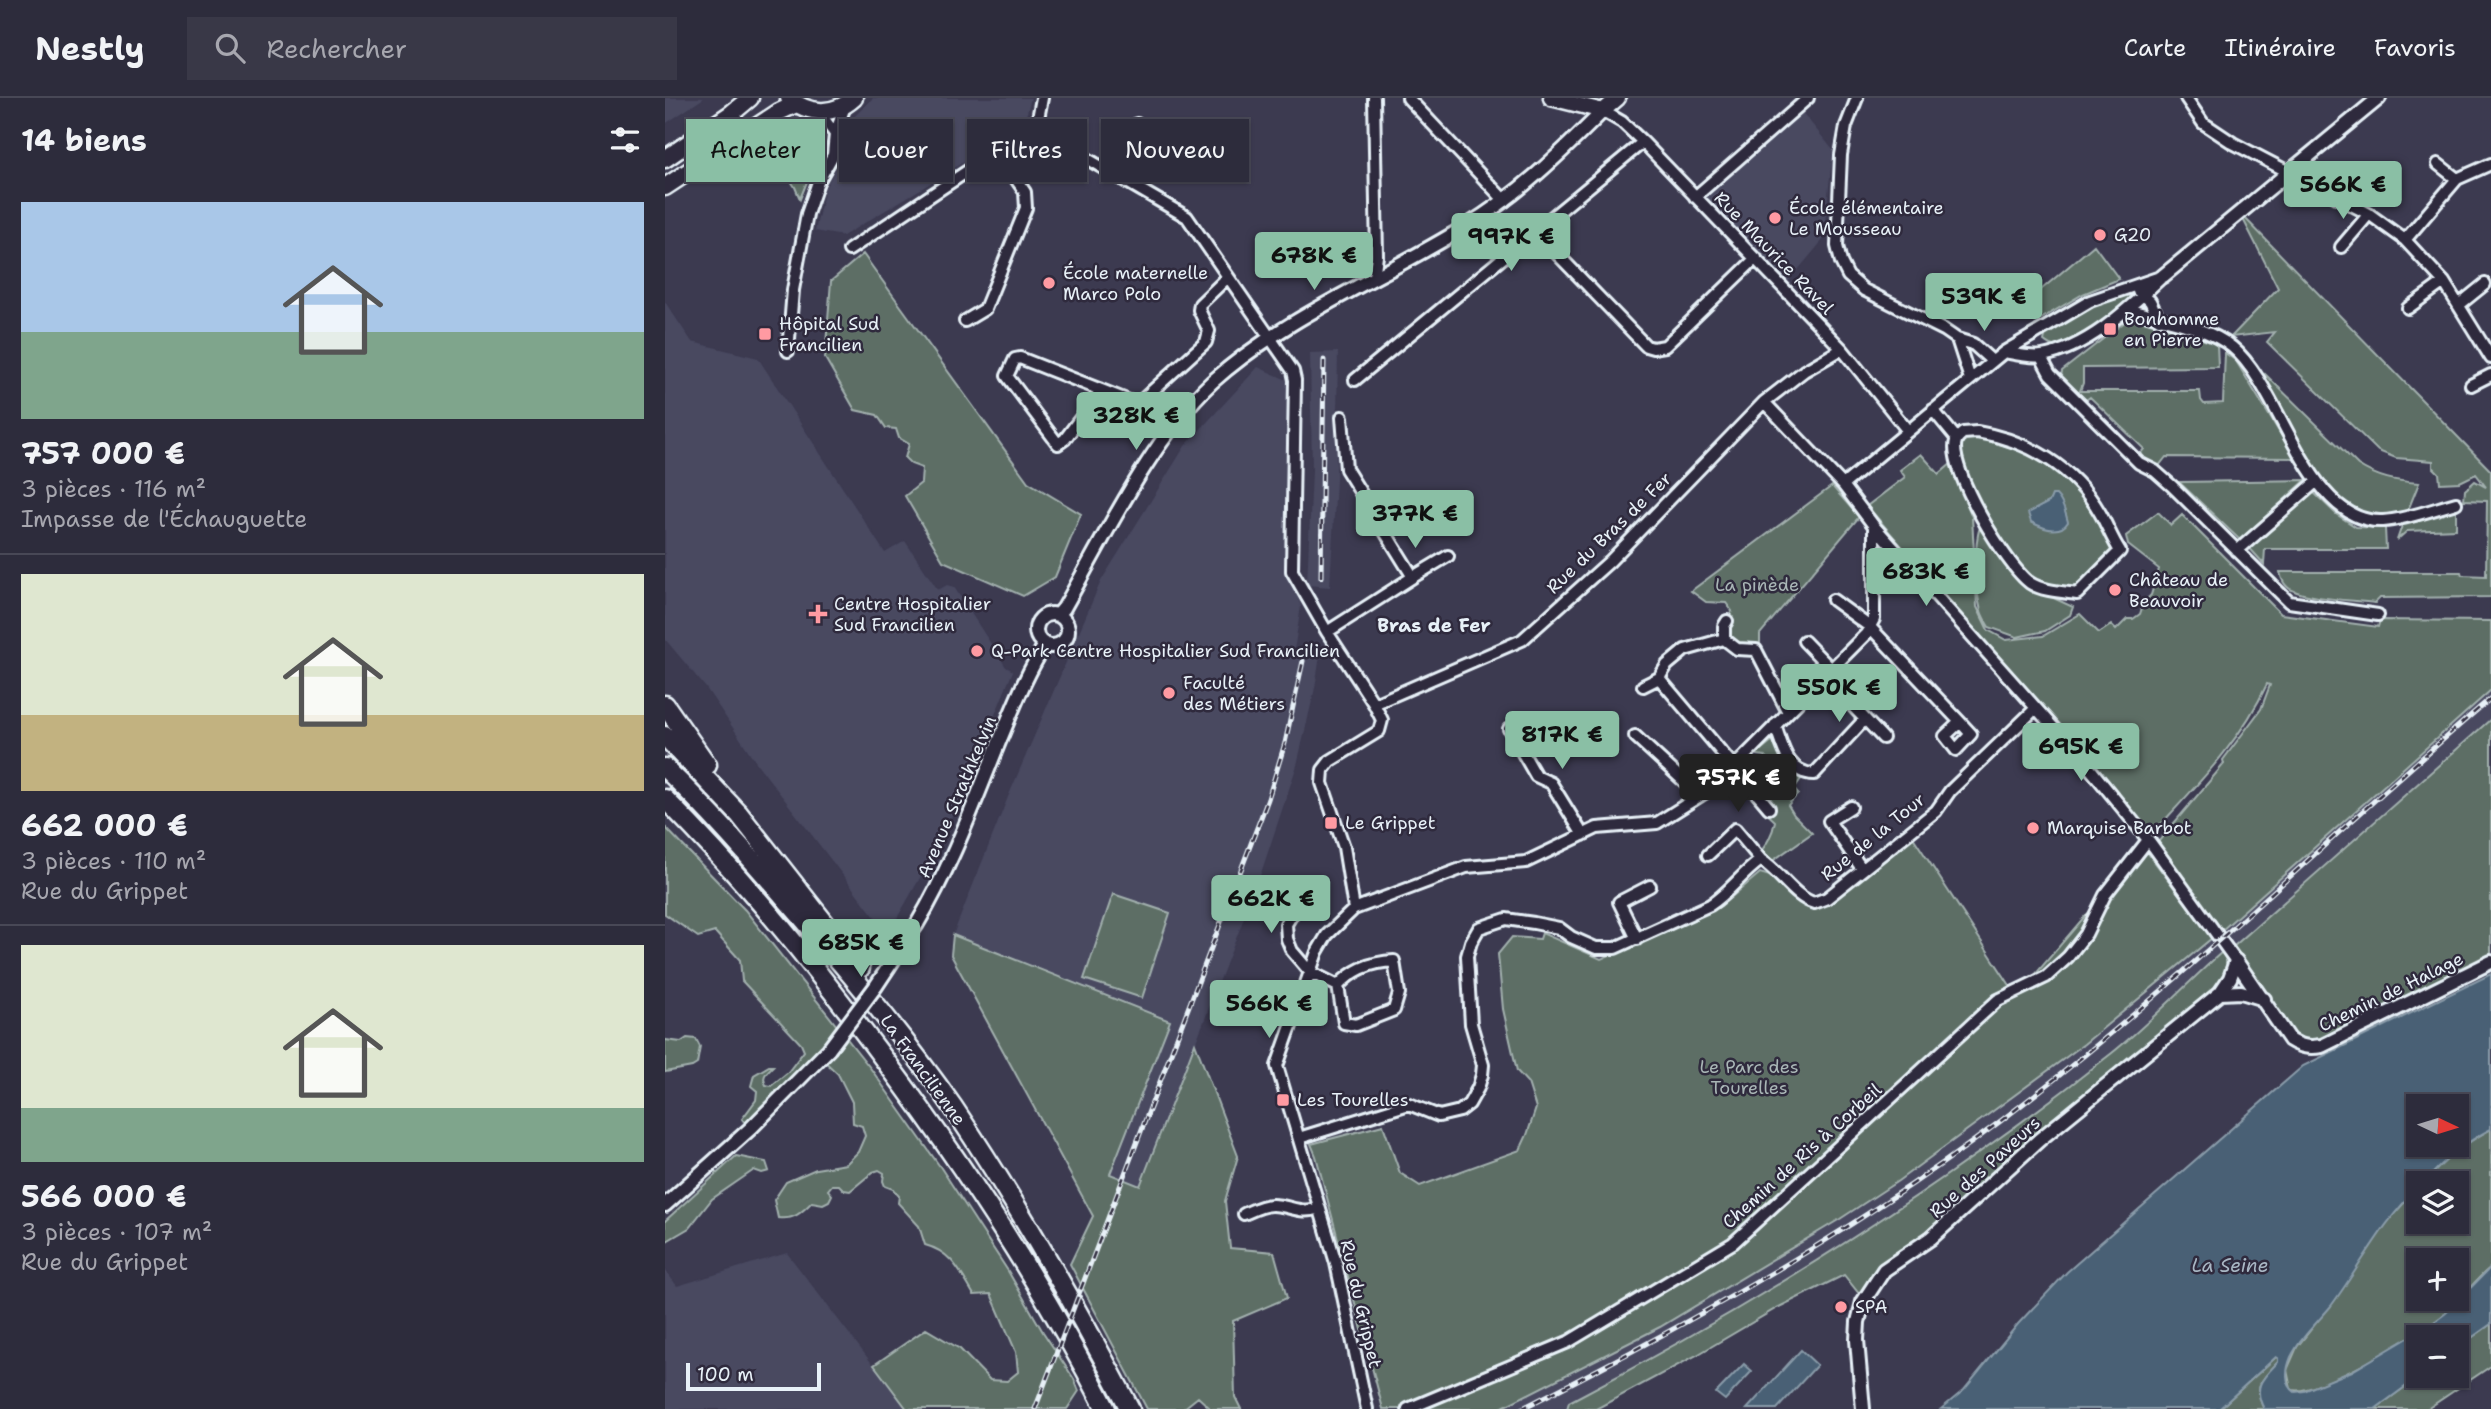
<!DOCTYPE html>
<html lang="fr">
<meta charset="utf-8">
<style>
:root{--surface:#2d2c3c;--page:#393847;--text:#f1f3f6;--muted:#a7a7af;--line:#484856;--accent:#8abfa5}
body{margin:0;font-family:"Shantell Sans",sans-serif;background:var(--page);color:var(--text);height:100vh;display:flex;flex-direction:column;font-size:26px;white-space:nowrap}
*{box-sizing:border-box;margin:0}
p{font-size:23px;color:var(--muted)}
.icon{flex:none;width:38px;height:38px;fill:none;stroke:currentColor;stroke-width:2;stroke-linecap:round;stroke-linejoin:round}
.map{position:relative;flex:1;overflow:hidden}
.sheet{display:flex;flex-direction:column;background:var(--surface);width:665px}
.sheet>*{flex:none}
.top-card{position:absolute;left:21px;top:21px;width:665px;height:63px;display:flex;gap:14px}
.needle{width:46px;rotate:94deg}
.tools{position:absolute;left:1741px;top:996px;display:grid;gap:14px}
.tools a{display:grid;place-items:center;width:63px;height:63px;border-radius:0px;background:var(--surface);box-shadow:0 2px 5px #0004,0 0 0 2px var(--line);font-size:35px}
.scale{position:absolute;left:21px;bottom:18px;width:135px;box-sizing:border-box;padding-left:7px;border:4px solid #e8f1f8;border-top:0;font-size:19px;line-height:24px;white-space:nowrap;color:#e8f1f8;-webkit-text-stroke:5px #2f2a3d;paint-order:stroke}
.price{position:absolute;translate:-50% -60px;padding:0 16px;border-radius:7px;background:var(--accent);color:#111;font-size:23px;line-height:46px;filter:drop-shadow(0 2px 4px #0008)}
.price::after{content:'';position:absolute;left:50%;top:42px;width:21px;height:16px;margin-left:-10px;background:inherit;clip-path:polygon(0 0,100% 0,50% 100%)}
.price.selected{background:#222;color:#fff}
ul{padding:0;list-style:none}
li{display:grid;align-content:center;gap:14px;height:371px;padding:0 21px}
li+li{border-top:2px solid var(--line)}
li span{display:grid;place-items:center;height:217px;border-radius:0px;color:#555}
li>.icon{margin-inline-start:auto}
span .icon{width:126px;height:126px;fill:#fffc;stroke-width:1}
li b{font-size:30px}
h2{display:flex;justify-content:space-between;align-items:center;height:84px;padding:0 21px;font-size:30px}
.chip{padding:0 24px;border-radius:0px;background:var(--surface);box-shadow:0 2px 5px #0004,0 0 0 2px var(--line);font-size:24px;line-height:63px}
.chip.selected{background:var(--accent);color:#111}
header{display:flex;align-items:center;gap:42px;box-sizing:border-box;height:98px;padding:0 35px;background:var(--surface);border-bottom:2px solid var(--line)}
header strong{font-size:33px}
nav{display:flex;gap:38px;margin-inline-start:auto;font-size:24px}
.search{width:490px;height:63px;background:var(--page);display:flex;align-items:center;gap:18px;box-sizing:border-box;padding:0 24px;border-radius:0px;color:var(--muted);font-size:26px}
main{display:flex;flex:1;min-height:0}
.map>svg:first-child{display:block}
.built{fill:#484860}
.green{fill:#5d6e65;stroke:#a2b0ae;stroke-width:2;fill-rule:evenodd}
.water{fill:#4a6175;stroke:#899ba9;stroke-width:2;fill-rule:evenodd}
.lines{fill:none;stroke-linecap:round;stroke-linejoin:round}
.minor-casing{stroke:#e8f1f8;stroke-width:16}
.tertiary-casing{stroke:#e8f1f8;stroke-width:18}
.secondary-casing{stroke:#e8f1f8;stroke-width:19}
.primary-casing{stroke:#e8f1f8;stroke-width:21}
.trunk-casing{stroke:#e8f1f8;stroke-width:23}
.minor{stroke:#2f2a3d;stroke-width:10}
.tertiary{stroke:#2f2a3d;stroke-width:12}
.secondary{stroke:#2f2a3d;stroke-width:14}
.primary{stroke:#2f2a3d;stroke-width:16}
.trunk{stroke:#2f2a3d;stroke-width:18}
.rail-casing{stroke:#e8f1f8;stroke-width:5}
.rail{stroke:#2f2a3d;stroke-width:2.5;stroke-dasharray:8;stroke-linecap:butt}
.tertiary-bridge-casing{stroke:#e8f1f8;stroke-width:18;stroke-linecap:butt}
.tertiary-bridge{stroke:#2f2a3d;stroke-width:12}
.poi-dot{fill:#ff9aa2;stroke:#2f2a3d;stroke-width:2.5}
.labels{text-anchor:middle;stroke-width:5;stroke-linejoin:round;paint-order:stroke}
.poi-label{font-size:18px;fill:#e8f1f8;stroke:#2f2a3d;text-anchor:start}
.street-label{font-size:18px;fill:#e8f1f8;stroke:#2f2a3d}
.park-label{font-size:18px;fill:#a9b6b6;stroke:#2f2a3d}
.neighbourhood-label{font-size:19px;font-weight:bold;fill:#e8f1f8;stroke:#2f2a3d}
.water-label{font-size:19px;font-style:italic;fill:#a9b7c4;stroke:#2f2a3d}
</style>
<header>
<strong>Nestly</strong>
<div class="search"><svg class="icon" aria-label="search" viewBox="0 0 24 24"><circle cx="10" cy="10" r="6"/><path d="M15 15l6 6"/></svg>Rechercher</div>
<nav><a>Carte</a><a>Itinéraire</a><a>Favoris</a></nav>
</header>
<main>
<section class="sheet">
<h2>14 biens<svg class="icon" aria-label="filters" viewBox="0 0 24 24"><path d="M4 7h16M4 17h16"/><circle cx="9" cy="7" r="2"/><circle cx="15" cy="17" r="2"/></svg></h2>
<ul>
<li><span style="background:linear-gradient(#a9c7e8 60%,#7fa58c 0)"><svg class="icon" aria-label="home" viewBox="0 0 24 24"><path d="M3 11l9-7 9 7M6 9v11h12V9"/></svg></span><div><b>757 000 €</b><p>3 pièces · 116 m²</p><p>Impasse de l'Échauguette</p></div></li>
<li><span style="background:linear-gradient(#dfe7d0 65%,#c2b280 0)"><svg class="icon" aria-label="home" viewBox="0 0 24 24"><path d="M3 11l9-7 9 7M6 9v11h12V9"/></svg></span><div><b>662 000 €</b><p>3 pièces · 110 m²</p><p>Rue du Grippet</p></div></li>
<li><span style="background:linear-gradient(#dfe7d0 75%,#7fa58c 0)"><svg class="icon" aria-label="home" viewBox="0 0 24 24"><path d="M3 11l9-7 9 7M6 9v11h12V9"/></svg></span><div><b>566 000 €</b><p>3 pièces · 107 m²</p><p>Rue du Grippet</p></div></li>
</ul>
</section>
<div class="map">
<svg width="1826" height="1311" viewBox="0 0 1826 1311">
<rect width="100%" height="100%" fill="#3c3a50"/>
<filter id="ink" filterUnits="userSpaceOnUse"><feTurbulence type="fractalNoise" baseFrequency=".0143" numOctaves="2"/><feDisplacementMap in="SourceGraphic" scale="14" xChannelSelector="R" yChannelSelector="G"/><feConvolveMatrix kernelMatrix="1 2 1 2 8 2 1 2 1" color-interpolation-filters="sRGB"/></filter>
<g filter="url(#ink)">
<path class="built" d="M0 0H39L0 26Z
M208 0H366L360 22 282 75 178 138 150 133 160 90 177 60 184 24Z
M1137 14 1168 52 1158 142 1122 185 1038 97Z
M0 204 27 244 93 260 220 455 240 443 273 492 282 487 289 489 341 569 348 573 297 697 267 759 223 836 93 667 41 590 0 541Z
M673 254 671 383 665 489 642 487 647 372 645 255Z
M593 269 624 283 619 467 636 508 629 553 655 558 650 590 632 667 593 784 475 1088 445 1076 504 923 288 837 343 699 436 483 520 348Z
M1826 592V621L1568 849 1556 833Z
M1547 840 1557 854 1450 953 1320 1052 1251 1099 1081 1207 1005 1251 904 1304 902 1311H834L995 1229 1175 1121 1233 1083 1419 946Z
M122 1155 242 1311H0V1172L12 1188Z"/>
<path class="green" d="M144 26 156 35 160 45 158 54 150 64 135 101 130 89 100 45 125 31Z
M1575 115 1826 373V499L1715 500 1710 505C1688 502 1645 501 1627 492 1620 489 1616 481 1615 474H1796L1797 477 1821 478 1822 403 1799 402 1800 392 1810 383 1821 389 1811 376 1795 384 1775 385 1774 375 1768 369V363L1731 360 1713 353 1602 244 1610 234 1566 239 1613 190Z
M1429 147 1454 181 1418 196 1374 222 1364 202Z
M198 156 363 384 416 416 390 479 358 498 278 463 240 398 256 385 257 370 246 366 240 360 244 346 234 340 231 331 221 330 212 317 190 312 160 260 166 183Z
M1464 195V204C1448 216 1408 253 1388 248 1384 247 1382 245 1379 243L1381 234 1409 214Z
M1466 219 1552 246 1553 269 1418 270V285L1415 293H1535L1536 302 1539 306 1558 305 1560 255 1571 263 1630 360 1501 359 1490 373 1474 357 1479 351 1425 299 1421 302 1396 279 1397 273Z
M1600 276 1693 367C1713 380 1730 383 1754 385L1741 417 1791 405V431L1742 433 1732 442 1740 419 1698 421 1659 393 1661 383 1653 377 1596 280Z
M1298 335 1363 349 1422 395 1446 439 1447 454 1408 492H1386L1352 473 1300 383 1292 341Z
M1256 356 1274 376 1286 366 1307 419 1312 509 1323 532 1341 542 1378 538 1415 516 1434 535 1446 527 1451 532 1462 521H1468L1475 516 1479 504 1486 497 1494 471 1463 447 1461 438 1493 414 1506 427 1517 417 1616 516 1713 529 1715 522 1826 523V592L1556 833 1493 744 1559 666 1558 662 1596 611 1605 587 1602 586C1576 644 1529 690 1486 737L1202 408 1240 379 1235 372Z
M1641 382 1575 442 1514 384H1515Z
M1167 388 1194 419 1095 536V549L1077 548 1063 543 1062 523 1067 513 1061 505 1041 504 1026 493Z
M1644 390 1671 416 1691 429 1720 430 1721 451H1600L1599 466 1581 446Z
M1316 427 1343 470 1360 487 1408 509 1405 517 1380 533 1352 539 1324 529C1321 524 1318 519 1316 513 1311 495 1308 443 1316 427Z
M1826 621V857L1661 941 1638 942 1630 937 1568 849Z
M1108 642H1115L1140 675 1129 691 1133 696 1123 707 1129 717 1147 735 1103 766 1092 757C1101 749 1108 735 1110 723L1099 713 1104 710 1105 702 1099 695C1116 679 1109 677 1100 658L1093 657 1092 655Z
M0 729 80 812 206 971 276 1070 343 1173 378 1234 409 1281 414 1293 402 1311H242L209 1267 261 1231 295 1251 325 1282 342 1283 353 1274 351 1254 326 1196 309 1197C295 1174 287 1154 260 1147L254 1128 233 1105 234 1098 228 1091 220 1088 218 1083 219 1075 214 1072 208 1074 185 1093 179 1092 174 1087H167L163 1092 167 1097 164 1103 158 1106 147 1104C136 1115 129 1122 113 1120L109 1102 121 1084 151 1071 181 1066 193 1054 200 1038 197 1028 188 1025 187 1004 173 976 150 954 125 985 80 1025 77 1021 91 1002 92 993 86 988 89 977 104 968H108C102 974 96 978 101 987L106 988 123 974 139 953 136 946 77 883 75 862 50 834 33 839 0 816Z
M1246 736 1352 898 1420 818 1445 797 1479 750 1547 840 1419 946 1233 1083 1175 1121 995 1229 834 1311H718L651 1058 646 1046 718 1027 735 1075 755 1088 855 1052 862 1037 871 1010 863 985 852 973 838 911 833 856 847 839 875 841 877 835 936 861 1056 808 1095 775 1115 781 1142 809Z
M448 796 505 815 477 900 419 881Z
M288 837 505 923 445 1076 475 1088 530 945 573 1058 560 1103 565 1150 609 1154 622 1200 568 1223 570 1299 576 1311H546L533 1299 518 1311H482L405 1166 428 1118 286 857Z
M1557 854C1565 867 1561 872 1554 885L1274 1125 1219 1163 1207 1175 1195 1197 1179 1177 1112 1210 1032 1257 931 1311H902L904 1304C1096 1204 1278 1089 1447 955 1486 924 1520 887 1557 854Z
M22 940 31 941 35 949 32 966 27 969 0 974V942L16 944Z
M1826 1031V1169C1809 1182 1797 1201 1781 1215 1763 1232 1644 1303 1626 1291L1622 1272 1632 1249 1667 1205 1724 1121 1753 1090 1754 1124H1792V1085H1759C1780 1061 1798 1046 1826 1031ZM1754 1162H1792V1200H1754Z
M71 1058 101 1064 104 1073 97 1075 89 1072 47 1101 24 1130 0 1144V1123Z
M1826 1226V1268L1762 1311H1710L1755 1278H1792V1250Z
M1611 1259 1614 1260 1613 1264C1598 1280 1587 1288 1599 1311H1554Z"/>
<path class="water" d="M1387 397H1391C1397 402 1401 416 1403 424 1395 437 1377 430 1366 424L1363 415 1384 404Z
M1826 876V1031C1799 1045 1779 1062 1759 1085H1754L1753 1090C1717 1124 1695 1169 1666 1208 1653 1224 1635 1240 1626 1259 1621 1271 1619 1286 1630 1294L1639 1293 1687 1273 1765 1227 1781 1215 1826 1169V1226L1792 1250V1239H1754L1755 1278 1710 1311H1599C1587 1288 1598 1280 1613 1264V1260L1611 1259 1554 1311H1276L1299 1292 1353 1226 1402 1174 1638 968ZM1754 1008H1792V1046H1754Z
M1136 1252 1152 1267 1112 1311H1082Z
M1079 1266 1087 1273 1060 1302 1051 1295Z"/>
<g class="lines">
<g class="minor-casing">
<path id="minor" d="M743 0 840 103
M1192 0 1181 28 1176 57 1172 148 1176 164 1183 178 1199 192 1279 232 1292 241 1308 246 1327 263
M1521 0 1538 25 1568 45 1704 116 1740 142 1779 184 1826 260
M938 13 957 24 978 44 1177 251 1243 333
M154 14 170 36
M371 31 377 0
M1773 66 1792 81
M443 73 445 57 472 26
M1030 99 1143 0
M871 134 981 248 988 250 1000 248 1091 160
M1740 142 1792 81 1826 66
M1676 149 1704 116
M184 152 349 42 371 31 522 119 628 273 630 282 627 473 662 534 709 606 717 622 714 633 665 663 658 672 657 685 679 749 689 811 662 837 652 854 612 968 671 1165 702 1311
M709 179 712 158 709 0
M1473 193 1485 203 1494 221
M1794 207 1820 186
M1743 210 1779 184
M1462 211C1493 221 1542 228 1567 249 1617 290 1642 427 1718 423 1740 422 1769 411 1791 405
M300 223 320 211 361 110 360 94 332 54
M1292 241 1305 281
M123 253 128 192 142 116 153 84 168 57 170 36 180 8
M1339 254C1350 256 1366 260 1377 258 1423 250 1463 211 1496 180
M1376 259 1385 276 1474 365 1490 373 1507 388 1624 504 1713 517
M690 282 978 44
M1806 287 1826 277
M434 291 433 297 400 341 393 346 342 278 350 261 355 260 469 305 475 304 541 244 544 233 534 212 535 206 563 179
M1099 304 1178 387 1209 428 1427 673 1485 744 1571 863
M1268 312 1292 341
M1312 334C1362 342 1409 369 1435 415 1442 427 1447 441 1455 453L1412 496C1397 494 1377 493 1365 485 1342 469 1282 370 1291 343 1292 339 1295 338 1298 335Z
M1178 387 1339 254 1425 203 1498 178
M1572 453 1652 383
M748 479 783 458
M1168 502 1205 529 1295 624 1306 636 1291 652 1280 638 1295 624
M662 534 748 479 681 371 677 319
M1059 541V528L1062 523
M1139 543 1166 571
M1159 578 1218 640
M994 580 1104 710
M978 588 994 580 1002 567 1020 552 1059 541 1072 551 1091 552 1123 614
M709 606 857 542 945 463 1099 304 1139 273 1177 251
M1110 627C1118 649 1122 675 1149 676L1200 621
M844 631 871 678 886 685 918 737
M970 638 1035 698
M1186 709 1164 723 1197 771
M1043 757 1070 731 1096 762
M639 797 621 826 622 841 627 853 645 874 673 888 679 925 691 927 729 912 734 895 729 863C707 864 688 871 673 888
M689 811 801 769 861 764 932 730 992 725 1049 689 1201 536 1209 521V428
M972 841 954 804 985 788
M634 1040 744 1006 774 1018 795 1013 804 1006 813 990 817 977 818 967 806 926 802 858 806 844 814 830 841 821 869 825 894 830 906 839 931 850H950L1045 807C1064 795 1077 775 1096 762 1115 774 1130 800 1149 805L1162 800 1271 713 1285 693 1370 611
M579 1116C588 1112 598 1107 607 1107 625 1107 635 1117 654 1110
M743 1311 903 1244 1068 1145 1333 902 1381 879 1403 859 1421 836 1440 797 1483 742"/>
</g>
<g class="tertiary-casing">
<path id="tertiary" d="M1498 178 1714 0
M371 532a16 16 0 1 1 32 0a16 16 0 1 1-32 0Z
M393 517 399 510C440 438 487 340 547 284 622 217 716 181 800 129 854 96 893 58 938 13
M252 826C286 769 309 706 334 644 348 611 361 576 380 547
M1571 863 1625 942C1636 949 1644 950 1657 948L1826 864
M1555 895 1576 894 1599 901
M0 1107 86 1030 164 951
M1198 1311 1192 1242 1193 1224 1198 1204 1219 1172 1266 1140 1374 1042 1555 895 1565 880 1571 863"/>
</g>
<g class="secondary-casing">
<path id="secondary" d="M886 0 938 13
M938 13 953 0"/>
</g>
<g class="primary-casing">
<path id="primary" d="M124 0C144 17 169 18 189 0
M0 61 67 15 85 0
M0 89 114 14 131 6"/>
</g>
<g class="trunk-casing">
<path id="trunk" d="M0 607 42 667
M0 638 74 716 195 870
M0 670C44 712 83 757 122 802 180 868 238 937 288 1009 353 1106 411 1208 465 1311
M0 701C80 781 151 870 219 961 302 1072 378 1188 441 1311"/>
</g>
<use href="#minor" class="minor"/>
<use href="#tertiary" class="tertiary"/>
<use href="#secondary" class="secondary"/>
<use href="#primary" class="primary"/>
<use href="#trunk" class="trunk"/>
<g class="rail-casing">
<path id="rail" d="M656 479 659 262
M370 1311 603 701 620 645 638 563
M856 1311C1032 1222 1207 1124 1363 1002 1525 877 1670 733 1826 600"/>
</g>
<use href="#rail" class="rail"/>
<g class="tertiary-bridge-casing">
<path id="tertiary-bridge" d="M164 951 211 888 252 826"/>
</g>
<use href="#tertiary-bridge" class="tertiary-bridge"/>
</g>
</g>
<g class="poi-dot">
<circle cx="1110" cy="120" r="7"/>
<circle cx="1435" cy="137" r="7"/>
<circle cx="384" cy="185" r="7"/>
<rect x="1438" y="224" width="14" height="14" rx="3.5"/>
<rect x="93" y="229" width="14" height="14" rx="3.5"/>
<circle cx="1450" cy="492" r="7"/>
<path d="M149.5 505.5h7v7h7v7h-7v7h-7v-7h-7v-7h7z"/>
<circle cx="312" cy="553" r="7"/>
<circle cx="504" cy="595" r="7"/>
<rect x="659" y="718" width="14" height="14" rx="3.5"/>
<circle cx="1368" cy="730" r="7"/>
<rect x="611" y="995" width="14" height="14" rx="3.5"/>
<circle cx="1176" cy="1209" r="7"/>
</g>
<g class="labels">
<g class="poi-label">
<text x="1124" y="116">École élémentaire<tspan x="1124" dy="21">Le Mousseau</tspan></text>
<text x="1449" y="143">G20</text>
<text x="398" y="181">École maternelle<tspan x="398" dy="21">Marco Polo</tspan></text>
<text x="1459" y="227">Bonhomme<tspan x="1459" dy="21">en Pierre</tspan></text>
<text x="114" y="232">Hôpital Sud<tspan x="114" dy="21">Francilien</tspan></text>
<text x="1464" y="488">Château de<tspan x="1464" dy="21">Beauvoir</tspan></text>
<text x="169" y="512">Centre Hospitalier<tspan x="169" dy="21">Sud Francilien</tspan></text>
<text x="326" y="559">Q-Park Centre Hospitalier Sud Francilien</text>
<text x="518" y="591">Faculté<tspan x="518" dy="21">des Métiers</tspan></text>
<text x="680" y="731">Le Grippet</text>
<text x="1382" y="736">Marquise Barbot</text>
<text x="632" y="1008">Les Tourelles</text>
<text x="1190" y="1215">SPA</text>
</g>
<g class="street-label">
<text transform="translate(1109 155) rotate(46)" y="6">Rue Maurice Ravel</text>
<text transform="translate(944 435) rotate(-44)" y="6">Rue du Bras de Fer</text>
<text transform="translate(292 699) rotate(-67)" y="6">Avenue Strathkelvin</text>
<text transform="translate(1208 739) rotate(-39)" y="6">Rue de la Tour</text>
<text transform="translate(1726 894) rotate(-26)" y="6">Chemin de Halage</text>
<text transform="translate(258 972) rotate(54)" y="6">La Francilienne</text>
<text transform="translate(1137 1058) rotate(-42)" y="6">Chemin de Ris à Corbeil</text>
<text transform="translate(1320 1069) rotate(-42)" y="6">Rue des Paveurs</text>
<text transform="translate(696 1206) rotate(77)" y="6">Rue du Grippet</text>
</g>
<g class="park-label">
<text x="1092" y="493">La pinède</text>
<text x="1084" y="975">Le Parc des<tspan x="1084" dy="21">Tourelles</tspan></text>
</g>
<g class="neighbourhood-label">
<text x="769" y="534">Bras de Fer</text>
</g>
<g class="water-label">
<text x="1565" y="1174">La Seine</text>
</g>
</g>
</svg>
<div class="tools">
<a><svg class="needle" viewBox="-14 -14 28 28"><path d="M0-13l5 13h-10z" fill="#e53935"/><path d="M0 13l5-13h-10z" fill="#a7a7af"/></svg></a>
<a><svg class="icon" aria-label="layers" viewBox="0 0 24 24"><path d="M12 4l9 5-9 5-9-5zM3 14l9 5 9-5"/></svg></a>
<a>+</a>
<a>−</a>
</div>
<div class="scale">100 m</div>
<b class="price" style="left:1678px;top:123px">566K €</b>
<b class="price" style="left:846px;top:175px">997K €</b>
<b class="price" style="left:649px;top:194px">678K €</b>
<b class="price" style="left:1319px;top:235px">539K €</b>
<b class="price" style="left:471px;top:354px">328K €</b>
<b class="price" style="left:750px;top:452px">377K €</b>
<b class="price" style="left:1261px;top:510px">683K €</b>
<b class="price" style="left:1174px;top:626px">550K €</b>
<b class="price" style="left:897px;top:673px">817K €</b>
<b class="price" style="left:1416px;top:685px">695K €</b>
<b class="price selected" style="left:1073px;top:716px">757K €</b>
<b class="price" style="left:606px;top:837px">662K €</b>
<b class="price" style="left:196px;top:881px">685K €</b>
<b class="price" style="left:604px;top:942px">566K €</b>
<div class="top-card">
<a class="chip selected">Acheter</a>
<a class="chip">Louer</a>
<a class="chip">Filtres</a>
<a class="chip">Nouveau</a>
</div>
</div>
</main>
